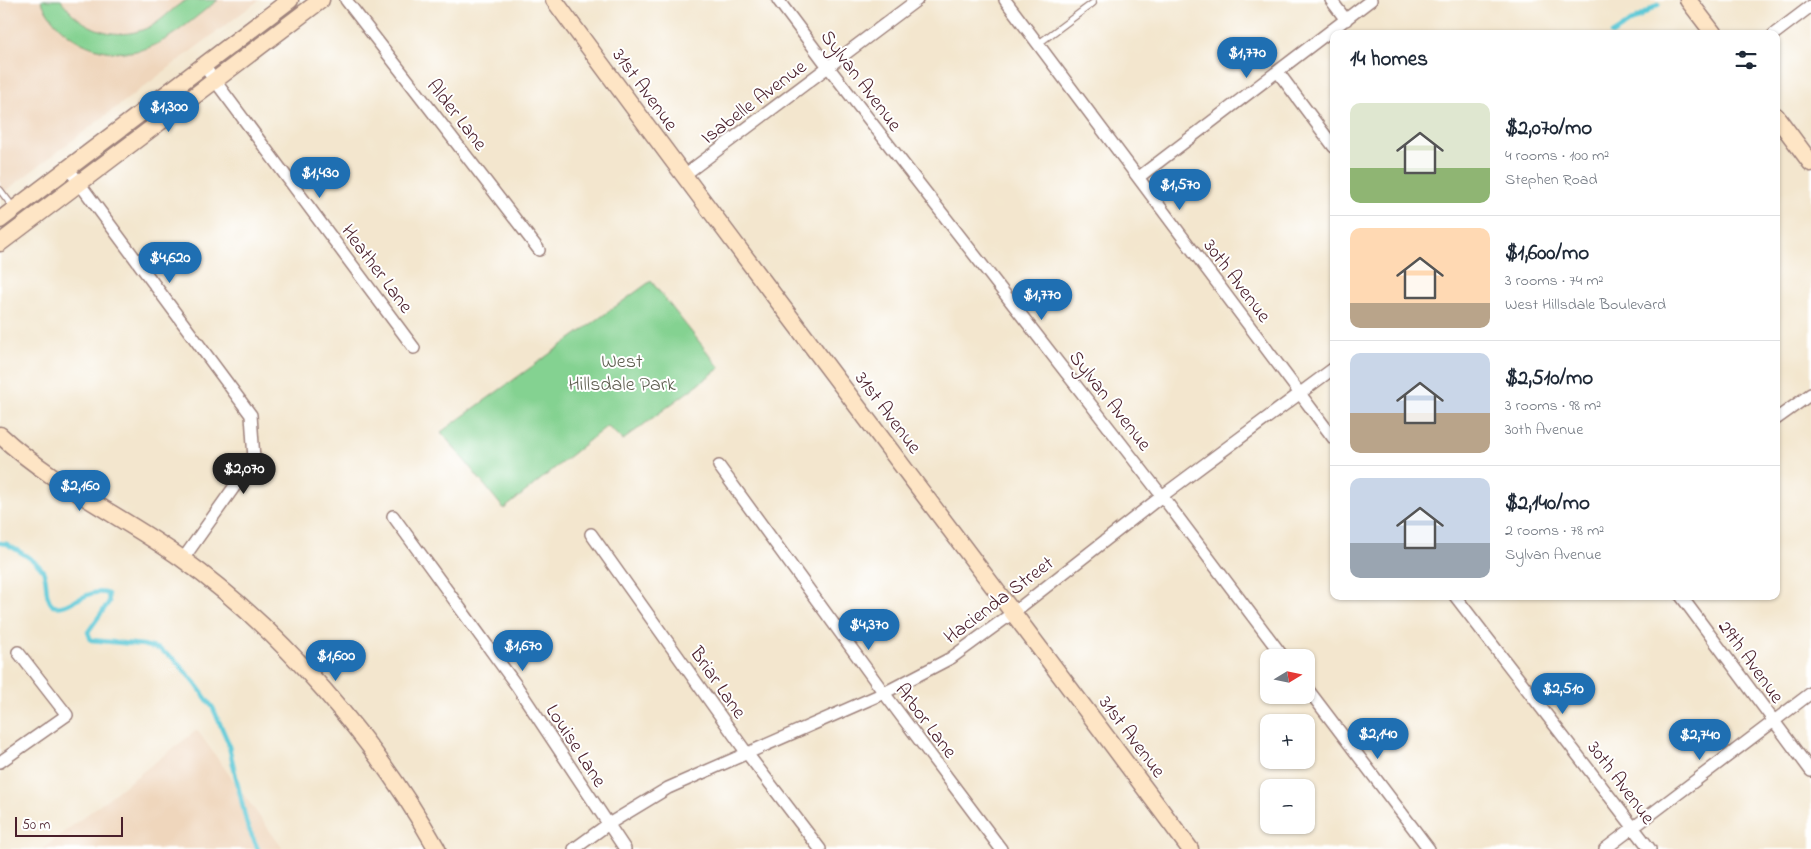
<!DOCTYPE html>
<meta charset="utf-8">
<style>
:root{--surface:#fff;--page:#f2f2f3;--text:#1f2937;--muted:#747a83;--line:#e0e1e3;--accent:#1f6fb2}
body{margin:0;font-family:"Indie Flower",sans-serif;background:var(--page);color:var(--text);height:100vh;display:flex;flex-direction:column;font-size:19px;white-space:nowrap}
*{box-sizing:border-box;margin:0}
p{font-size:16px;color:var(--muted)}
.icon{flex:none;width:28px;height:28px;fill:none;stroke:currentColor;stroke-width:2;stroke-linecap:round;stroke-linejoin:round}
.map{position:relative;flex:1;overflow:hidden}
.panel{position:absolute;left:1330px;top:30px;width:450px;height:570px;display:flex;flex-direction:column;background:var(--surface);border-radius:10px;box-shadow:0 1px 4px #0004}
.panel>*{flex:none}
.needle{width:32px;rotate:80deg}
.fabs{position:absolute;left:1260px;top:649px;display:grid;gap:10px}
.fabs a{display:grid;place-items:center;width:55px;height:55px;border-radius:10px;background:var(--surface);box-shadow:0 1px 4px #0004;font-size:25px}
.scale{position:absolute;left:15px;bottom:12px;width:108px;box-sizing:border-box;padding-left:5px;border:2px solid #4a1f2b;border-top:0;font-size:14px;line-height:18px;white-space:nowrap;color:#4a1f2b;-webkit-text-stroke:4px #fff;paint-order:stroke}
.price{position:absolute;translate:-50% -42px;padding:0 11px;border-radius:18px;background:var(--accent);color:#fff;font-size:16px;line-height:32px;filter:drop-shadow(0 1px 2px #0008)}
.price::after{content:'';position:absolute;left:50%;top:30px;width:15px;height:11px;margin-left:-8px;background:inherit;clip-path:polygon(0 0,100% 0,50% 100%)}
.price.active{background:#222;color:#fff}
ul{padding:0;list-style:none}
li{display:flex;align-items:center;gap:15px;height:125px;padding:0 20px}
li+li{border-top:1px solid var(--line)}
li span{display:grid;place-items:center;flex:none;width:140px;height:100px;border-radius:10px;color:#555}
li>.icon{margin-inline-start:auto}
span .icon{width:60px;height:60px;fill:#fffc;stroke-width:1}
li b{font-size:21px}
h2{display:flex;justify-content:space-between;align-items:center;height:60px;padding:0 20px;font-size:21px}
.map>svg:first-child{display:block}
.built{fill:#efd6bc}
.green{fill:#84d291;stroke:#67785e}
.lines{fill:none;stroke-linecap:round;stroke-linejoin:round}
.stream{stroke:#5ec9d7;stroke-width:4.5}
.lane-casing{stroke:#9e827c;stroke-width:8}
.street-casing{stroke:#9e827c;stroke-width:14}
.secondary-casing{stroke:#9e827c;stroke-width:19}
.lane{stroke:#fff;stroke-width:5.5}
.street{stroke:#fff;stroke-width:11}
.secondary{stroke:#fee5c5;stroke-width:16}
.labels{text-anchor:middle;stroke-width:4;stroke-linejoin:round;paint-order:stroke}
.street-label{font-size:20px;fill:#4a1f2b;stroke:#fff}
.park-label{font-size:20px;fill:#5e5e4f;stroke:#fff}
</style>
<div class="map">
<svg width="1811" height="849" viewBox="0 0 1811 849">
<rect width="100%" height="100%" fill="#fff"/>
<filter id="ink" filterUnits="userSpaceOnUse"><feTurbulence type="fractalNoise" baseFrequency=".02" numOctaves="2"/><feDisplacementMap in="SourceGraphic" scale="10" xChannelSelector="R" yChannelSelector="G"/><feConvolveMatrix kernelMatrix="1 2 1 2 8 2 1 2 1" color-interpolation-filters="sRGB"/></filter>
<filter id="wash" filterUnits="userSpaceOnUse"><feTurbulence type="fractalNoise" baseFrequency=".0096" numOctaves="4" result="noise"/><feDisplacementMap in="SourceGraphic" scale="20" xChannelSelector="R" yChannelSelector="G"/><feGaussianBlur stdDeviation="1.12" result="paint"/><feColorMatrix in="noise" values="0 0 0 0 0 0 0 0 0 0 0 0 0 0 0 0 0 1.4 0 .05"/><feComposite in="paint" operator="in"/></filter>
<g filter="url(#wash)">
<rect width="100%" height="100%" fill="#f3e6ce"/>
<path class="built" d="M0 0H259L0 195Z
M197 730 283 849H42Z"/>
<path class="green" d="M41 0H61C81 30 120 44 153 25 164 19 175 5 187 0 195 0 210 0 218 0 199 14 180 32 159 43 116 66 60 45 41 0Z
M651 281 720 368 623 440 607 426 504 509 441 432Z"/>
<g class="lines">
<path class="stream" d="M1612 34 1659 4
M0 543 7 544C17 551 39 561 44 573 48 585 44 596 53 606 71 610 88 586 108 594L109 602 88 632 91 640 143 645 159 649 174 659 195 683 213 708 228 742 247 825 258 849"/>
</g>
</g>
<g filter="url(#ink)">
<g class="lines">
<g class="lane-casing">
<path id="lane" d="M1038 44 1093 3
M0 190 13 207"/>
</g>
<g class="street-casing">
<path id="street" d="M346 0 539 250
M778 0 829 68 1162 496 1284 658
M1005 0 1334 439
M1331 0 1346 20
M1774 34 1811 6
M204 66 414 348
M1278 72 1334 147
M68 168 251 415 254 459 183 559
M683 176 917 0
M1139 177 1371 0
M1776 419 1811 394
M719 466 884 693 1001 849
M393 516 516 685 625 849
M591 534 746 752 820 849
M1455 596 1650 849
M1681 596 1811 771
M1306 687 1429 849
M0 762 67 715 18 652
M574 849 607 825 668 788 884 693 951 658 1014 612 1162 496 1334 368
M1605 849 1811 693"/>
</g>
<g class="secondary-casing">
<path id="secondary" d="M554 0C763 285 979 565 1190 849
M1688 0 1714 34
M1776 116 1811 163
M0 220 290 0
M0 243 321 0
M0 435C54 485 122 516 181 558 282 630 376 741 437 849"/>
</g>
<use href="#lane" class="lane"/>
<use href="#street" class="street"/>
<use href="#secondary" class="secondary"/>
</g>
</g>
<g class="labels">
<g class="street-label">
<text transform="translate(862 80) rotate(53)" y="7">Sylvan Avenue</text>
<text transform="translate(646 89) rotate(54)" y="7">31st Avenue</text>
<text transform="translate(753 101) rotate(-37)" y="7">Isabelle Avenue</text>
<text transform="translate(458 114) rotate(52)" y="7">Alder Lane</text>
<text transform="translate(378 268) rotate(53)" y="7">Heather Lane</text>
<text transform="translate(1238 280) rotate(53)" y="7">30th Avenue</text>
<text transform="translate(1111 400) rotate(52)" y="7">Sylvan Avenue</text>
<text transform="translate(889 412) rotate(53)" y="7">31st Avenue</text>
<text transform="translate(998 599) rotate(-37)" y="7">Hacienda Street</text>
<text transform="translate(1752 661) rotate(54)" y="7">29th Avenue</text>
<text transform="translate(719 682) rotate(55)" y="7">Briar Lane</text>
<text transform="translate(927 720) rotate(53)" y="7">Arbor Lane</text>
<text transform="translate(1133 736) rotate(53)" y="7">31st Avenue</text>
<text transform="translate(577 745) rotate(57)" y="7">Louise Lane</text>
<text transform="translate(1622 782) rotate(53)" y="7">30th Avenue</text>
</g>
<g class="park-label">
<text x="622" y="367">West<tspan x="622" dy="23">Hillsdale Park</tspan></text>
</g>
</g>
</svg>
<div class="fabs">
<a><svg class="needle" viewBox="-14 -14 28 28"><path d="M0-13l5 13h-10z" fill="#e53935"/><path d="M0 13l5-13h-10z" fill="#747a83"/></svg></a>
<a>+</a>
<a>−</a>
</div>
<div class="scale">50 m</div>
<b class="price" style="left:1247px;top:79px">$1,770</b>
<b class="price" style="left:169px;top:133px">$1,300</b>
<b class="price" style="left:320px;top:199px">$1,430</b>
<b class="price" style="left:1180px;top:211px">$1,570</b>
<b class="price" style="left:170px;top:284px">$4,620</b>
<b class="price" style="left:1042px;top:321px">$1,770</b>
<b class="price active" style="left:244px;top:495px">$2,070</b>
<b class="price" style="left:80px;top:512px">$2,160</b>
<b class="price" style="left:869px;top:651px">$4,370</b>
<b class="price" style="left:523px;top:672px">$1,670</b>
<b class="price" style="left:336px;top:682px">$1,600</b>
<b class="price" style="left:1563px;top:715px">$2,510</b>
<b class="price" style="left:1378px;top:760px">$2,140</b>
<b class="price" style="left:1700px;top:761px">$2,740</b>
<section class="panel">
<h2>14 homes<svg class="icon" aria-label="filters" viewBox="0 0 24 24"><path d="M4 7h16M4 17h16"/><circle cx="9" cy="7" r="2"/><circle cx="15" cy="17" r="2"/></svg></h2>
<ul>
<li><span style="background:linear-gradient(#dfe7d0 65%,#8fb573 0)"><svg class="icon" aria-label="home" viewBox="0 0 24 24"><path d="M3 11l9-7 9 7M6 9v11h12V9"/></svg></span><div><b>$2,070/mo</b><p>4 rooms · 100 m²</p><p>Stephen Road</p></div></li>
<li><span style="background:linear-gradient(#ffd9b3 75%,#b9a48a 0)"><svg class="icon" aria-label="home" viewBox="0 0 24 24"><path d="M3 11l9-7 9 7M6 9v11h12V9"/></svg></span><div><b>$1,600/mo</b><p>3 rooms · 74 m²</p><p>West Hillsdale Boulevard</p></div></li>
<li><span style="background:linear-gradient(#c9d6e8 60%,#b9a48a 0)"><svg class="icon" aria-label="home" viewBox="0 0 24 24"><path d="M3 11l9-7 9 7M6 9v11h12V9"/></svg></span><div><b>$2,510/mo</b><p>3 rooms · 98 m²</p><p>30th Avenue</p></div></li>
<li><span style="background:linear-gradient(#c9d6e8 65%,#9aa5b1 0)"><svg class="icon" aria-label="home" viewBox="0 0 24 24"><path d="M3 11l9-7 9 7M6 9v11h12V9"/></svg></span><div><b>$2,140/mo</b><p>2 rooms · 78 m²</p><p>Sylvan Avenue</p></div></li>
</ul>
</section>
</div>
